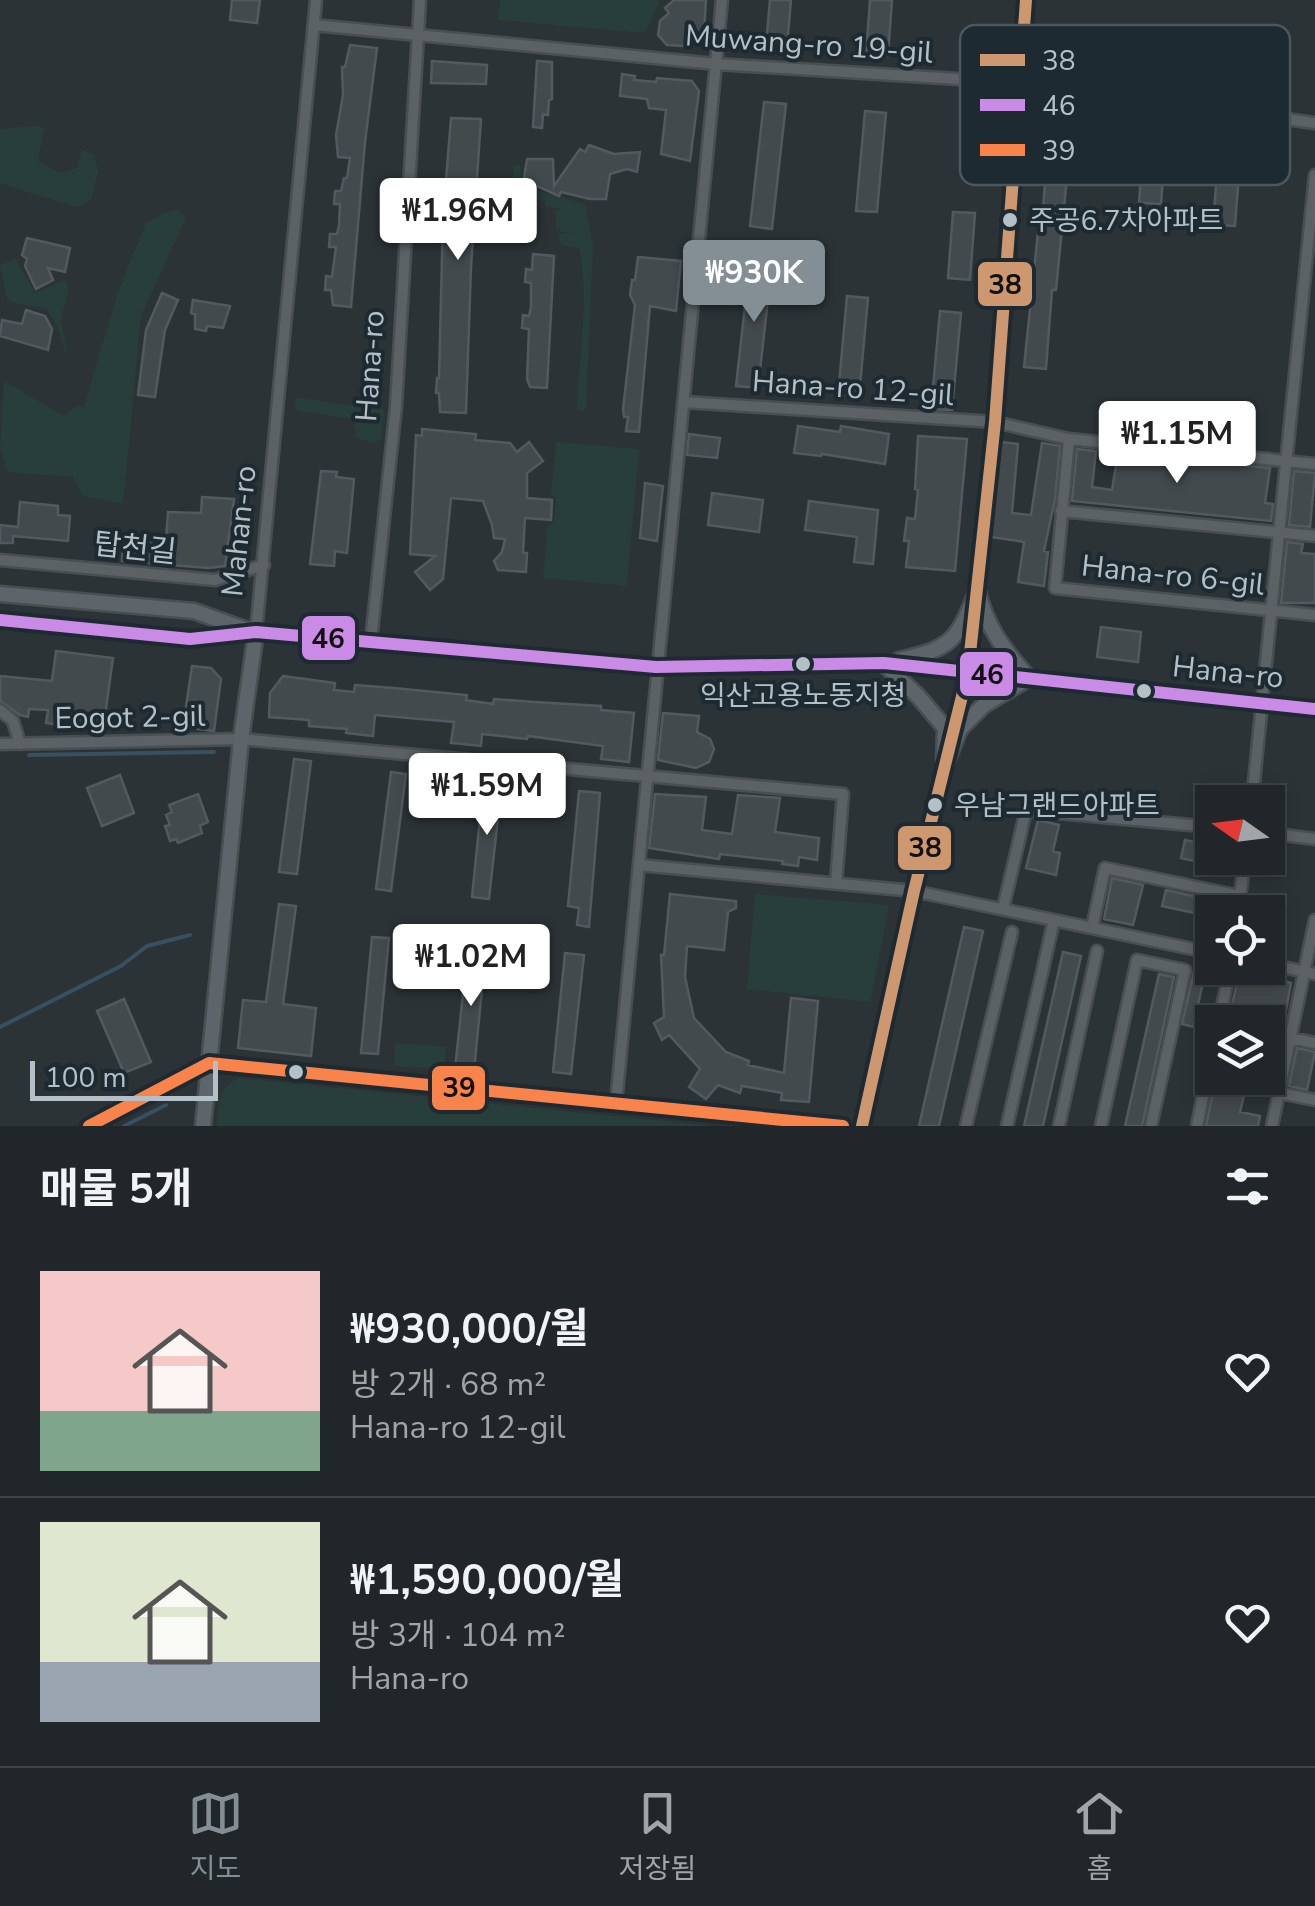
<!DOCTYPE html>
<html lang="ko">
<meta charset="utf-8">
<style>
:root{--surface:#202629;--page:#2d3235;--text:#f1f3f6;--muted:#a2a5a8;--line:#3d4346;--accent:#848f95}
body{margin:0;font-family:"Nunito Sans","Noto Sans KR",sans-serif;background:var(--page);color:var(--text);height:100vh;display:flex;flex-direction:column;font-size:38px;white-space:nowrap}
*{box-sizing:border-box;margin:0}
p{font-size:32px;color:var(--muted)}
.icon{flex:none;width:55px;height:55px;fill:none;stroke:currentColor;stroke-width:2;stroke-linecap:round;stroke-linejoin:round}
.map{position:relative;height:1126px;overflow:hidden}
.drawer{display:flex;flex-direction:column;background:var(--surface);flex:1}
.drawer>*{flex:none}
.needle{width:65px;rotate:284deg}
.controls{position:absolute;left:1195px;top:785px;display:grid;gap:20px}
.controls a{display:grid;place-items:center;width:90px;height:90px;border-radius:0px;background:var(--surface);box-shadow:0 5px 15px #0003,0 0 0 2px var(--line);font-size:50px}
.scale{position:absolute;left:30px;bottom:25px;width:188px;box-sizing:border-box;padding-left:10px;border:5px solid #b4c0c8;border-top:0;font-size:28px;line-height:35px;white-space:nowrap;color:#b4c0c8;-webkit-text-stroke:8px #1e2a32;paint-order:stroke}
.price{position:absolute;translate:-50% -85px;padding:0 22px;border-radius:10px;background:#fff;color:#222;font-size:32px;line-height:65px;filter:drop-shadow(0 2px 5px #0008)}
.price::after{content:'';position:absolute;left:50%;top:60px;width:30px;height:22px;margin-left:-15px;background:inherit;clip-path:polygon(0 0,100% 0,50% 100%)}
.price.active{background:var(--accent);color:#fff}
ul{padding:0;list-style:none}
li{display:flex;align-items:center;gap:30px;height:250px;padding:0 40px}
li+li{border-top:2px solid var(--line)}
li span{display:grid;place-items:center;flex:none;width:280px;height:200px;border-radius:0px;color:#555}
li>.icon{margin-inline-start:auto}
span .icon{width:120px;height:120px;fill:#fffc;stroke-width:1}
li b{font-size:42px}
h2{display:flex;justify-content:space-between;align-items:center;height:120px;padding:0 40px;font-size:42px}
.tabs{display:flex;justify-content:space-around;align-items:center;height:140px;border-top:2px solid var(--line);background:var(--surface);font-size:28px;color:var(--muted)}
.tabs a{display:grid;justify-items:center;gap:5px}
.tabs .active{color:var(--accent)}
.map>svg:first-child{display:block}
.green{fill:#283e3b}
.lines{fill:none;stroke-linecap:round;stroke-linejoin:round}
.stream{stroke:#38505f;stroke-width:4}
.building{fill:#434a4d;stroke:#535a5f;stroke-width:2.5}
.street-casing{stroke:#484f52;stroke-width:15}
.secondary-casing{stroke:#484f52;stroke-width:19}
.street{stroke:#5b6165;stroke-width:10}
.secondary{stroke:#5e656a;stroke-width:14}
.bus-1-casing{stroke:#1e2a32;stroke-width:20}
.bus-2-casing{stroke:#1e2a32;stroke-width:20}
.bus-3-casing{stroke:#1e2a32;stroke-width:20}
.bus-1{stroke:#cd976f;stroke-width:12}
.bus-2{stroke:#ca8be6;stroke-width:12}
.bus-3{stroke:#f8844c;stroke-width:12}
.bus-dot{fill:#b4c0c8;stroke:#1e2a32;stroke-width:4}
.labels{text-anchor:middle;stroke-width:8;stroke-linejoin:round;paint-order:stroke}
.bus-label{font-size:28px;fill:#b4c0c8;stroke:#1e2a32;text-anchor:start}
.street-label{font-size:30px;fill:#b4c0c8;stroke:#1e2a32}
.key{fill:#1e2a32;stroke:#4b575f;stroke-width:2.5}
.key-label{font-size:28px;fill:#b4c0c8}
.line-badge{stroke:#1e2a32;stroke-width:4}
.pale-badge-label{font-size:28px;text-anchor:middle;font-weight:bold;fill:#111}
</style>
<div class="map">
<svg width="1315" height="1126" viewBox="0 0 1315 1126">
<rect width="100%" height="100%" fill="#2b3337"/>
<path class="green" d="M500 0H660L645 33 498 20Z
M35 126 44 128 38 161 60 173 77 168 82 150 94 154 98 172 91 200 79 207 73 206 0 183V129Z
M520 164 522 188C545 191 563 198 585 204L593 246 586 409 582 411 577 408C579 359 590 294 579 247 566 247 560 248 558 234L576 233 560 232V228L556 227V210L565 209 546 207 544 201 520 199 518 208 510 207 514 167Z
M176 210 186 217 141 316 123 504 83 496 73 477 8 472 0 449 4 381 64 416 77 406 84 407 118 292 146 223 164 213Z
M16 259 35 293 64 280 69 287 61 320 68 359 57 326 46 309 10 302 7 298 0 265Z
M299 398 384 410 381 440 373 443 356 438 354 419 297 411 294 401Z
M556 442 639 449 627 586 543 578 548 524 554 523 556 497 551 496Z
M518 778 562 781 560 810 516 807Z
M755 894 889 905 870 1002 747 989Z
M395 1043 446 1047 444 1069 394 1066Z
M239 1078 713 1126H217C219 1105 217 1088 239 1078Z"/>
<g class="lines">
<path class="stream" d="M29 755 214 752
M0 1027 121 966 147 946 190 935
M124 1126 166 1105"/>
</g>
<path class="building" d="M232 0H260L257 23 230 20Z
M674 0H706L704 31 685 46 667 45 658 35 660 21 669 13 665 8Z
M770 0H791L787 46 766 44Z
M870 0H892L888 56 866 55Z
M350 45 377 48 365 142 351 307 333 305 331 290H325L326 276 332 277 333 269 336 247H329L330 234H337L339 226 340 204H334L335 191H341L344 178H347L350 158 338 157 336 135 343 95 342 67H345Z
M432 61 487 65 486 84 431 83Z
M537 61 552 62V99L549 100 548 115 543 114 542 128 533 127Z
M622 74 635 76 634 80 656 82 657 78 692 81 699 91 690 161 661 154 666 110 649 108 647 99 620 96Z
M764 102 786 104 772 229 750 226Z
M865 111 886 113 877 212 856 211Z
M451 118 481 119 471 267 466 413 440 412 439 393H436L437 378H439L443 217Z
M1144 136 1166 138 1161 204 1139 203Z
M1048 144 1070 146 1056 290H1052L1046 369 1024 367 1039 222H1042Z
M589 145 614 154 640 152 637 172 627 169 610 174 606 199H590L561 192 559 196 535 185H523L527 159H553L554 186 580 149 585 152Z
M1218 159 1240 160 1235 226 1213 225Z
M953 212 975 213 970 280 948 278Z
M27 238 70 248 65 272 48 268 53 280 36 289 25 266 27 259 22 255Z
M533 254 554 256 547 388 530 387 527 379 529 329 522 328 523 315 529 316 531 307V283L525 282 526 269 532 270Z
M638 257 681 261 676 311 650 306 639 432 626 431 628 417H624L623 409 635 305 630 295 632 280H635Z
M750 261 772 264 758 388 736 386Z
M162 293 178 300 165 330 155 397 138 395 146 330Z
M847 296 868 298 859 397 838 395Z
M193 300 230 306 223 328 207 326 206 331 195 329V314L191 313Z
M26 310 45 316 52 329 48 350 0 336 2 320 22 324Z
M940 311 961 313 952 410 931 409Z
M798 426 840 432 841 426 889 434 885 464 822 454 821 456 794 453Z
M422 429 476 434 475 440 510 443 517 452 529 442 543 461 527 473V498L552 500 551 520 525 518 523 553H527L526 572 498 570 494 561 502 552 505 539 494 538 492 525 483 501 451 498 443 579 430 590 415 572 435 556 410 554 416 435 422 436Z
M689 434 720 438 717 458 687 455Z
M918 436 967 439 955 571 906 567 909 541H904L907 518 915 519 918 490 915 489Z
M1002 442 1018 444 1012 513 1031 515 1042 443 1060 446 1055 499 1044 551 1048 552 1044 586 1018 582 1024 542 991 537Z
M1077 449 1096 451 1092 487 1112 490 1118 453 1270 468 1265 503 1273 504 1271 521 1072 501Z
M321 471 337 472 336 477 354 479 347 553 335 551 334 566 310 564Z
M1294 471 1315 473 1310 527 1289 525Z
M645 483 663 486 657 541 640 538Z
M712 493 763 500 759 532 708 525Z
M202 497 234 499 225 566 208 568 122 561 124 537 166 538 168 512 201 513Z
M809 501 878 510 873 564 854 562 857 537 805 530Z
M20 502 58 506V515L70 516 68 541 13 536V543H0V525L18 527Z
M1287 542 1303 544 1301 553 1315 554V603H1281Z
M1101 627 1141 632 1138 662 1097 657Z
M56 651 113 658 104 723 82 720 81 728 46 723 48 710 29 709 28 717 20 715 0 701V676L52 681Z
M192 666 211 668 221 679 214 731 183 727Z
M283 676 335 683 334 690 354 692 355 685 394 688 467 695 466 700 493 704 494 699 535 702 601 706V710L634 713 629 762 601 759 603 746 528 736 527 739 482 734 481 746 451 743 454 722 375 715 373 736 346 733 347 729 309 726V720L269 717 270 693Z
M663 713 699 716 697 732 710 739 714 749 709 762 696 768 658 760Z
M294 759 311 761 297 874 279 872Z
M391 772 406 774 391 891 376 889Z
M120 775 134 813 102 826 87 788Z
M484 779 502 781 489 899 472 897Z
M579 791 600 793 589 927 577 925 579 908 568 906Z
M198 794 208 822 200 826 202 833 178 843 176 839 170 841 165 826 170 825 166 815 172 812 169 805Z
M655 794 706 797 702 830 732 834 738 795 780 798 775 832 819 838 817 860 799 857 798 866 782 864 783 861 720 854 719 859 649 848Z
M1038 820 1059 825 1053 851 1060 853 1056 875 1026 868Z
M1185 840 1212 846V865L1181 858Z
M1112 878 1143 885 1133 925 1104 919Z
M1166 890 1230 904 1229 912H1212V941L1199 938 1204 915 1162 906Z
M670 894 736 901V908L728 912 724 950 687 946 685 977 694 1018 726 1052 749 1061 748 1065 784 1073 791 998 818 1001 809 1102 781 1100 782 1093 742 1086 740 1093 718 1085 706 1099 689 1087 700 1069 669 1035 662 1040 654 1023 664 1017 661 955H664Z
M279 904 296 906 283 1004 316 1008 311 1056 238 1048 243 1000 266 1002Z
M964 927 983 931 939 1126H919Z
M372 937 389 938 378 1054 361 1053Z
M468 946 486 948 474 1071 455 1069Z
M1063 952 1081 956 1043 1126H1024Z
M565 953 584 955 571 1074 553 1072Z
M1195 967 1206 969 1193 1027 1182 1024Z
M1240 970 1291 983 1275 1070 1268 1068V1009H1263L1260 1022H1228Z
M1159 974 1174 977 1142 1126H1125Z
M124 999 151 1062 124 1073 97 1011Z
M1297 1048 1315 1052 1307 1090 1289 1086Z
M1216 1078H1248L1240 1112 1260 1116 1258 1126H1206Z"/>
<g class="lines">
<g class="street-casing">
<path id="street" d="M314 25 716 64 1022 83 1315 123
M684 402 995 422 1069 439 1315 464
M1069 439 1055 588 1315 615
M1061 511 1315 536
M0 560 215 580 264 565
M256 632 316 0
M371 641 396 406 420 0
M0 710 13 721 20 744
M953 734 968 672 995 422 1026 0
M0 744 241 739 843 794 836 883
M1252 802 1315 175
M1268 833 1315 839
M639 865 914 891 1212 953
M1003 909 1026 810 1212 827
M1238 912 1245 858
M1092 928 1105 868 1240 896
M1268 964 1315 974
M1219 1022 1230 968
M1290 1038 1315 1043
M1279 1093 1315 1100
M616 1103 722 0
M89 1126 209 1063 843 1126
M862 1126 945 766
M966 1126 1012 932
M1007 1126 1054 920
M1059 1126 1097 951
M1101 1126 1137 960 1185 970 1151 1126
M1197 1126 1212 1051
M1272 1126 1315 920"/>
</g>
<g class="secondary-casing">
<path id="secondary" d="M0 594 194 611 250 631
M0 620 190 639 256 632 656 667 884 663 1315 709
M899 660C952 648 957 641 977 591
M884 664 918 696 945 728 944 758
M944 768 960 729 984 705 1029 678C1003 649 987 628 977 589
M203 1126 241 739 256 632"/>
</g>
<use href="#street" class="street"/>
<use href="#secondary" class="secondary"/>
<g class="bus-1-casing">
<path id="bus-1" d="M862 1126 914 891 968 672 995 422 1026 0"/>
</g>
<g class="bus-2-casing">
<path id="bus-2" d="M0 620 190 639 256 632 656 667 884 663 1315 709"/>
</g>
<g class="bus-3-casing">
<path id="bus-3" d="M89 1126 209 1063 843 1126"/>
</g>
<use href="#bus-1" class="bus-1"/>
<use href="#bus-2" class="bus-2"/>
<use href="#bus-3" class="bus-3"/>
</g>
<g class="bus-dot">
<circle cx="1010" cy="220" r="9"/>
<circle cx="803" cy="664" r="9"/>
<circle cx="1144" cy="691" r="9"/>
<circle cx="935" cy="805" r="9"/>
<circle cx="296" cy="1072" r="9"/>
</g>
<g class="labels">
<g class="bus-label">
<text x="1029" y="230">주공6.7차아파트</text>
<text x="803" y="705" text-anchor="middle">익산고용노동지청</text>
<text x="954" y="815">우남그랜드아파트</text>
</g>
<g class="street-label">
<text transform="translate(809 44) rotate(4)" y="10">Muwang-ro 19-gil</text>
<text transform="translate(370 366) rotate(-86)" y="10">Hana-ro</text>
<text transform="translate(853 388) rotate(4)" y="10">Hana-ro 12-gil</text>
<text transform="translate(239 531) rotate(-84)" y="10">Mahan-ro</text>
<text transform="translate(135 548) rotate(6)" y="10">탑천길</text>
<text transform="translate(1173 575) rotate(6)" y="10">Hana-ro 6-gil</text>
<text transform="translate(1228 672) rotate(6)" y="10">Hana-ro</text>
<text transform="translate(130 717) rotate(-1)" y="10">Eogot 2-gil</text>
</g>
</g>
<rect x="960" y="25" width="330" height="160" rx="15" class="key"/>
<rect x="980" y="54" width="45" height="12" fill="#cd976f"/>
<rect x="980" y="99" width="45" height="12" fill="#ca8be6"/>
<rect x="980" y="144" width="45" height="12" fill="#f8844c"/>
<g class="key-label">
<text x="1042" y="70">38</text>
<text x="1042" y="115">46</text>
<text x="1042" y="160">39</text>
</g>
<g class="line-badge">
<rect x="976" y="260" width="58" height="48" rx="10" fill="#cd976f"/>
<rect x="300" y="614" width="57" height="48" rx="10" fill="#ca8be6"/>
<rect x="958" y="650" width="57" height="48" rx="10" fill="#ca8be6"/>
<rect x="896" y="824" width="57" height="48" rx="10" fill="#cd976f"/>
<rect x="430" y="1064" width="57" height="48" rx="10" fill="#f8844c"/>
</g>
<g class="pale-badge-label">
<text x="1005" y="294">38</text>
<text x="328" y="648">46</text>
<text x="987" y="684">46</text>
<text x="925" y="857">38</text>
<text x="459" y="1097">39</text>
</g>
</svg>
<div class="controls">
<a><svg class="needle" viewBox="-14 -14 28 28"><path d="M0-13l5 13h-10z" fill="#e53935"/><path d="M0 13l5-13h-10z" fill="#a2a5a8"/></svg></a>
<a><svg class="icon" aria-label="locate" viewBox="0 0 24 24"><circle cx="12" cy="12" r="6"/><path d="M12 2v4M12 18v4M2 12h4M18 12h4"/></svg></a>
<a><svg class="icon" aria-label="layers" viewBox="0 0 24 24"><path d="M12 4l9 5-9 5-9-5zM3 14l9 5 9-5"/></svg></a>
</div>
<div class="scale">100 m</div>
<b class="price" style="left:458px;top:263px">₩1.96M</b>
<b class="price active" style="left:754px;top:325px">₩930K</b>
<b class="price" style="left:1177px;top:486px">₩1.15M</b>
<b class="price" style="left:487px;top:838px">₩1.59M</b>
<b class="price" style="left:471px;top:1009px">₩1.02M</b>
</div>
<section class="drawer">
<h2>매물 5개<svg class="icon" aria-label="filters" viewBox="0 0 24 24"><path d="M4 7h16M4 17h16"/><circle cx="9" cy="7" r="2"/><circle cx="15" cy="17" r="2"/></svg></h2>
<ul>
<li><span style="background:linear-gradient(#f6c9c9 70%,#7fa58c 0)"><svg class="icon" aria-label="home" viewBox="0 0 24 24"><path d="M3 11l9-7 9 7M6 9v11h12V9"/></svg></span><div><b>₩930,000/월</b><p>방 2개 · 68 m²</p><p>Hana-ro 12-gil</p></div><svg class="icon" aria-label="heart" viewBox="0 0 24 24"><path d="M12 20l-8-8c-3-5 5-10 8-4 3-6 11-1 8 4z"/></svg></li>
<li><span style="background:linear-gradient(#dfe7d0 70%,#9aa5b1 0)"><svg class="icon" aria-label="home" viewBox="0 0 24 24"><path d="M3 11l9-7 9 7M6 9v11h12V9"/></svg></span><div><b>₩1,590,000/월</b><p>방 3개 · 104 m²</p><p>Hana-ro</p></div><svg class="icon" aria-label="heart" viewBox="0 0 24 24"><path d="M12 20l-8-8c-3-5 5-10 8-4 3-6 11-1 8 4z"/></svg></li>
</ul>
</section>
<nav class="tabs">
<a class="active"><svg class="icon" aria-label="map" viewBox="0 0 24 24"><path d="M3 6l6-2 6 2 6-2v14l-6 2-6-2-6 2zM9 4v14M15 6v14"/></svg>지도</a>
<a><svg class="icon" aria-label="saved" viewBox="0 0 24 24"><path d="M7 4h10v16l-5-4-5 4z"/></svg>저장됨</a>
<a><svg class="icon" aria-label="home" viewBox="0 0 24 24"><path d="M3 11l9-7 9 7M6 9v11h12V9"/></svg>홈</a>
</nav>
